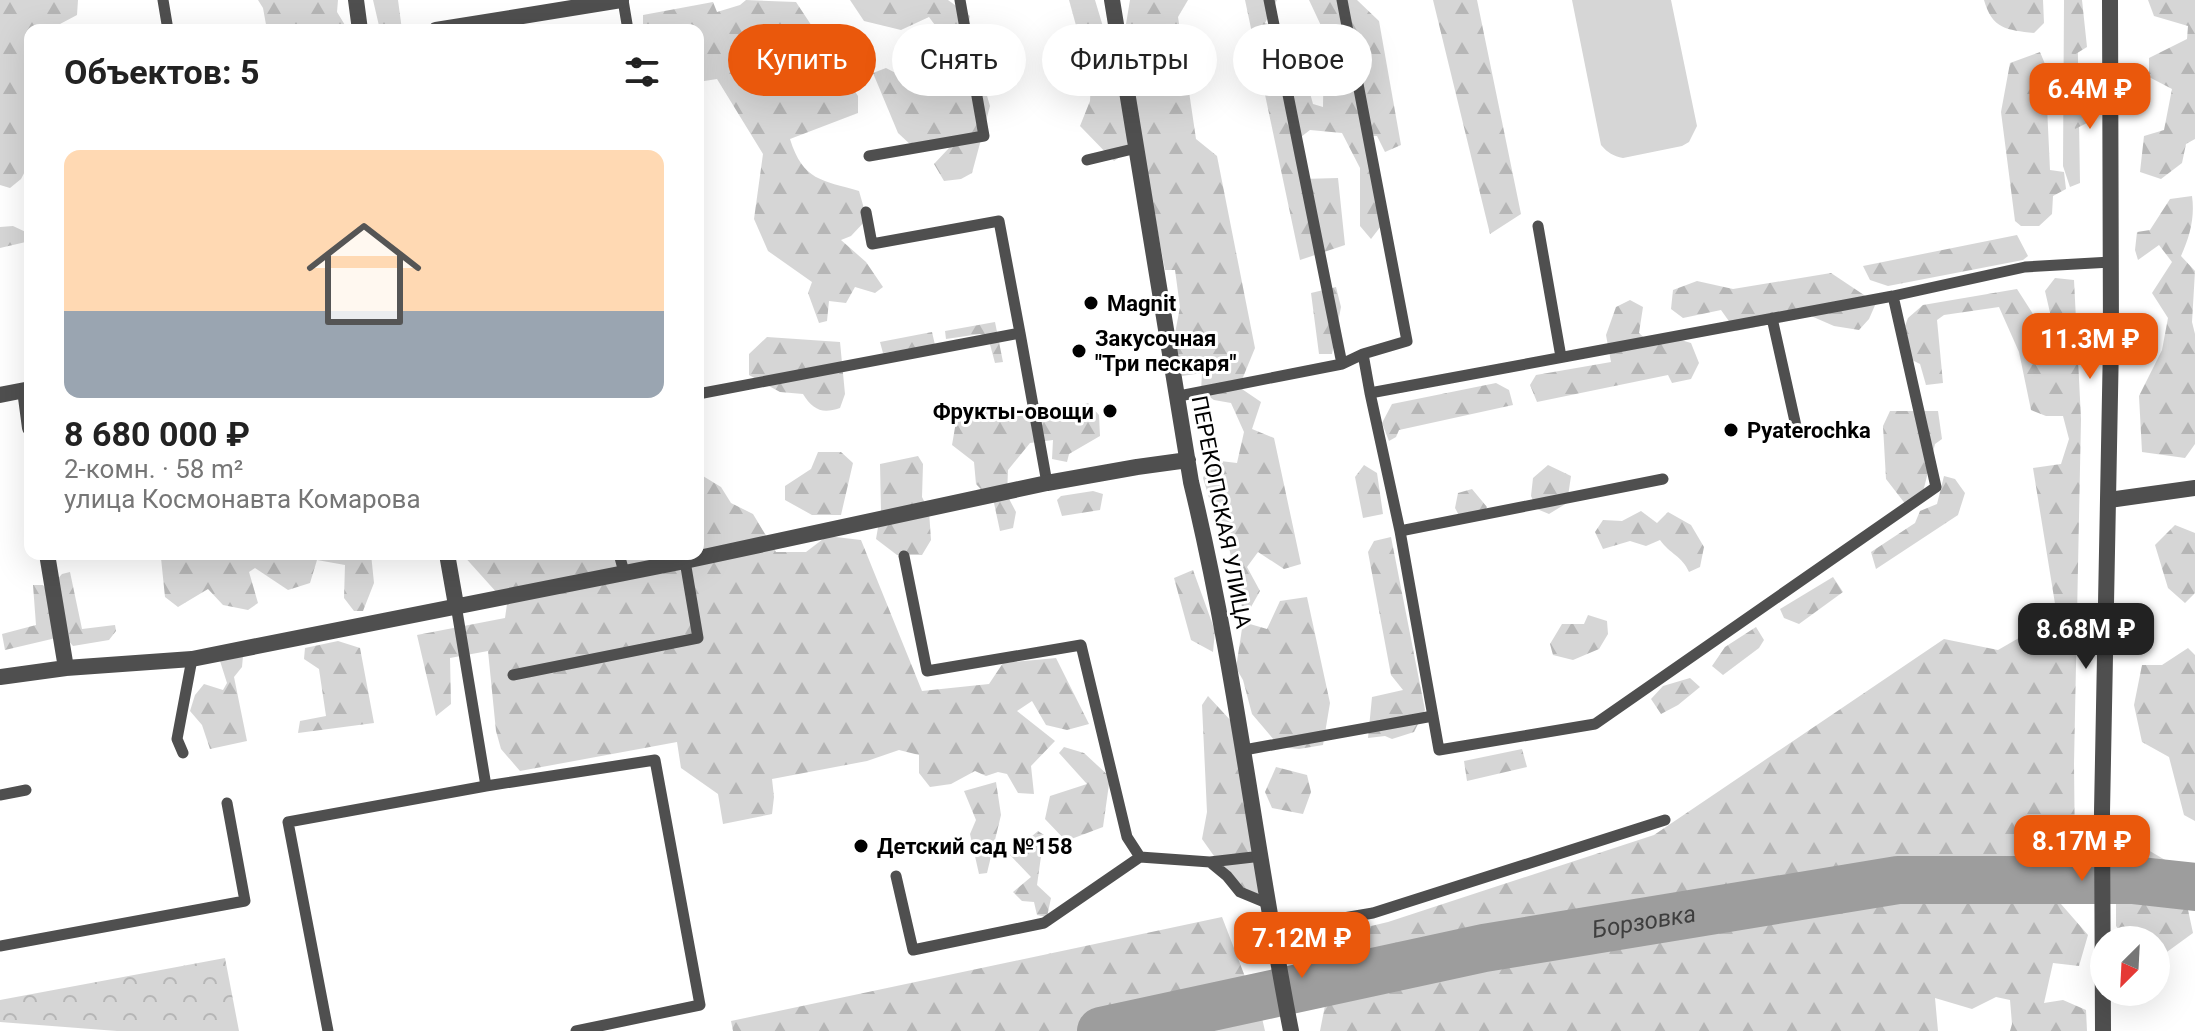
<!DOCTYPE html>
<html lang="ru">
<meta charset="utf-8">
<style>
:root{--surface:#fff;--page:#f6f6f6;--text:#222;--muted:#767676;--line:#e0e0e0;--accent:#ea580c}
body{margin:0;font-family:Roboto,sans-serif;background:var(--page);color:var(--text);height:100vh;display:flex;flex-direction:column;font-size:30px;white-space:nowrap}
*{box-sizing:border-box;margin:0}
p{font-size:26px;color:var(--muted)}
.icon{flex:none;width:44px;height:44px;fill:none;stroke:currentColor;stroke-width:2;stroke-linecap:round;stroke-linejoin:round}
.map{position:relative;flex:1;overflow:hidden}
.sheet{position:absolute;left:24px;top:24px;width:680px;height:536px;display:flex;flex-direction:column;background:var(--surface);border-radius:16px;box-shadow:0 8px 32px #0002}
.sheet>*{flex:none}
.guide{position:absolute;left:728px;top:24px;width:760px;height:72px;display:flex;gap:16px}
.needle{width:52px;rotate:204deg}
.fabs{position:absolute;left:2090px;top:926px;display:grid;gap:16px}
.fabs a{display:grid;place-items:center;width:80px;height:80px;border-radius:50%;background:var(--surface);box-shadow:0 8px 32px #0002;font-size:40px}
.price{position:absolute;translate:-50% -68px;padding:0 18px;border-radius:16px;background:var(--accent);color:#fff;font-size:26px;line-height:52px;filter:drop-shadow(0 2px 4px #0008)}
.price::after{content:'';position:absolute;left:50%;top:48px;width:24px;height:18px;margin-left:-12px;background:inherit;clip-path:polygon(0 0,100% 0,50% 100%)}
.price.selected{background:#222;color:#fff}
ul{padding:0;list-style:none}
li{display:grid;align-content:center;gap:16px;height:424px;padding:0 40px}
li+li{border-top:2px solid var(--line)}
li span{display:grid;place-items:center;height:248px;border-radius:16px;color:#555}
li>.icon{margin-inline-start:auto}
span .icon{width:144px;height:144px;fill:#fffc;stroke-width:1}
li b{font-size:34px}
h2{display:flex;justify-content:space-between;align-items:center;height:96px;padding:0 40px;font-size:34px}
.pill{padding:0 28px;border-radius:36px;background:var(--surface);box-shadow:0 8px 32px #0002;font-size:28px;line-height:72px}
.pill.selected{background:var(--accent);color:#fff}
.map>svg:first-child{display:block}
.grass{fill:#d6d6d6}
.forest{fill:url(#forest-firs)}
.park{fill:url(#park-crowns)}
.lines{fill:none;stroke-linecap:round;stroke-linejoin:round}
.river{stroke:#9d9d9d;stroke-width:48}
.service{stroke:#4f4f4f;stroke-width:11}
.minor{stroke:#4f4f4f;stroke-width:16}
.tertiary{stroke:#4f4f4f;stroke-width:16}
.poi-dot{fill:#000;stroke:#fff;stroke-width:3}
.labels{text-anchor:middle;stroke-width:6;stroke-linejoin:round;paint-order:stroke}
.poi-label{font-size:22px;font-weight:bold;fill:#000;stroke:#fff;text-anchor:start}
.street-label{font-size:22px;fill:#000;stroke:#fff}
.water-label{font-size:24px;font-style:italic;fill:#3e3e3e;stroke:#fff}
</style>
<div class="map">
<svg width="2195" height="1031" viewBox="0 0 2195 1031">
<defs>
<pattern id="forest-firs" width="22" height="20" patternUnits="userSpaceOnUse" patternTransform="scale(2)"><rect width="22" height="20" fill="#d6d6d6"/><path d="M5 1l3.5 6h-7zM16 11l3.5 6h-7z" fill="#b6b6b6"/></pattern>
<pattern id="park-crowns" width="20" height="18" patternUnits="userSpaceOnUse" patternTransform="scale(2)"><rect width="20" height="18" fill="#d6d6d6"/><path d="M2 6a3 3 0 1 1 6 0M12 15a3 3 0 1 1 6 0" fill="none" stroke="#b6b6b6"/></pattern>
</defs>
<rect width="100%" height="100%" fill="#fff"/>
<path class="grass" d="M1572 0H1671L1697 126 1689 142 1682 146 1623 158C1613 156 1608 153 1601 145Z
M2064 0H2077L2080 183 2070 187 2063 166Z"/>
<path class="forest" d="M0 0H78L77 15 60 24V30H30V162L21 179 10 188 0 185Z
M258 0H338L337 12 348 30H267L263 8Z
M373 0H398L402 30H380Z
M746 0 796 2 858 96V113L790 139C803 181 822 180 859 191L867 219 851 236 841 240 866 262 883 287 875 293 855 287 846 303 829 301 827 321 819 323 808 293 812 282 768 251 754 219 763 154 717 79 698 82V30H643V15L713 2 717 12 740 5Z
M850 0H948L970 16 966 37 943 36 929 17 901 30 864 21Z
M1069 0H1095L1104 30 1124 36 1130 0H1188L1178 17 1196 139 1217 156 1255 348 1239 387 1261 402 1252 429 1274 438 1301 564 1284 569 1258 552 1247 567 1260 591 1251 607H1242L1225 529 1217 524 1203 478 1212 460 1237 463 1244 432 1231 403 1214 400 1201 391 1202 373 1182 376 1174 339 1180 307 1175 270H1165L1135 111H1128L1127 152 1114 161 1080 126 1090 101 1091 80Z
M1245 0H1277L1265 23 1284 28 1305 75 1313 104 1323 107 1324 32 1309 0H1357L1379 21 1401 145 1385 152 1377 136H1366L1381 226 1371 239 1360 226V168L1342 133 1310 130 1297 140 1302 179 1338 178 1345 245 1300 260Z
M1433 0H1477L1521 214 1490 234Z
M1984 0H2043L2044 23 2034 33C2007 30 1992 29 1984 0Z
M2064 0H2082L2087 47 2074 55 2066 50Z
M2148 0H2195V139L2186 144 2182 163 2161 179 2140 172 2144 136 2164 130 2172 89 2149 77V58L2187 39 2188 26 2154 16Z
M2040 52 2045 64 2050 170 2064 172 2066 189 2053 196 2052 214 2039 226H2021L2015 221 2001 112 2010 63Z
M886 68 913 82 956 73 983 82 990 106 972 173 961 179 944 181 934 164 949 148 912 146 898 133 873 73Z
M2075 71 2088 75 2087 123 2075 129 2069 111 2063 106 2059 86Z
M2192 196C2195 217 2190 236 2181 256L2195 271 2192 322 2195 334V444L2185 458 2142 452 2139 396 2162 350 2168 318 2152 293 2172 262 2159 245 2138 260 2135 250 2137 232 2150 230 2170 199Z
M13 226 30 234V241L0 248V227Z
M2017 235 2028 256 2023 260 1888 286 1870 280 1863 266Z
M1831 273 1876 303 1869 319 1859 330 1834 326 1811 316 1736 331 1721 310 1683 318 1671 309 1673 290 1697 281 1733 289Z
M2055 278 2074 280 2081 419 2074 764 2075 859 2058 868 2054 896 2088 935 2079 966 2053 963 2044 1003 2063 1000 2086 1010 2087 1031H2010L2012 1024 2010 1000 1996 997 1972 1009 1935 998 1938 1031H1320L1328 990 1315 972 1308 980 1303 948 1312 940 1388 922 1654 835 1944 639 1998 650 2057 616 2033 468 2061 464 2069 439 2063 416H2046L2031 410 2019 352 1999 307 1944 315 1937 320 1943 383 1926 385 1920 364 1912 360 1905 326 1908 318 1923 305 2017 289 2033 314 2051 317 2045 291Z
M1336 287 1341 307 1332 354H1319L1311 293Z
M1630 300 1643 307 1639 333 1651 344 1681 340 1691 343 1699 363 1691 379 1672 383 1668 375 1537 402 1530 385 1536 375 1611 362 1606 335 1616 307Z
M995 322 1003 362 995 363 988 337 980 334 946 339 945 331Z
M932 332 935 345 883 353 880 342Z
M767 337 840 342 845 394 840 408C822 414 813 410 803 394L780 392 749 375V354Z
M1496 383 1509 390 1513 405 1399 430 1396 437 1389 441 1382 423 1392 404Z
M1088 403 1099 415 1100 436 1069 454 1067 462 1052 459 1053 440 1030 443 1008 470 1007 495 1016 512 1013 528 1000 531 994 503 976 484 974 462 952 445 958 410 994 405 1015 418 1029 404 1058 414Z
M1890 411H1938L1942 439 1935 444 1920 504 1910 510 1886 479 1883 426Z
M818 452H841L853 463 841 515H812L785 500V486L811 469Z
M918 456 923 464 922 497 929 511 931 540 922 555H897L876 539 881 510 880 464Z
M1364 465 1377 473 1383 514 1363 518 1355 477Z
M1548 465 1571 476 1567 503 1549 514 1537 509 1531 496 1533 478Z
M698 473 721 487 731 503 753 514 776 552H806L827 536 861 540 922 691 989 684 1003 663 1056 658 1089 724 1067 730 1046 725 1032 701 1017 711 1055 741 1031 766 1034 794 1018 793 1007 774 998 772 986 776 975 771 951 784 930 787 919 773V755L899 750 867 761 772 779 774 797 772 814 723 824 718 794 681 768 677 742 520 771 501 749 496 731 488 651 450 658 451 704 436 716 417 635 505 618 507 604 462 554H698Z
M1944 476 1955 479 1965 493 1958 515 1876 569 1871 552 1915 523 1920 511 1937 504Z
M1472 489 1487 507 1480 520 1463 523 1455 508 1458 493Z
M1093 491 1103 494 1100 510 1062 516 1057 500 1061 496Z
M1641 511 1657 523 1668 512 1691 525 1704 547 1700 567 1689 572C1682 556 1670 554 1660 540L1646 546 1630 541 1603 549 1595 532 1603 520 1622 521Z
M2175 525 2195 533V593L2185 603 2168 588 2155 545Z
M1391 537 1425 710 1414 732 1392 739 1385 736 1368 738 1372 697 1403 690 1391 675 1368 552 1374 541Z
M163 554H371L374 583 363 611H354L344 598 345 565 317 560 310 583 288 590 255 568 249 572 258 603 248 610 223 605 208 589 178 607 165 597 161 558Z
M1193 570 1215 631 1213 652 1191 640 1174 578Z
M70 572 82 629 115 625 116 631 109 640 73 646 65 637 55 582 62 574Z
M1833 577 1843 592 1799 624 1784 618 1780 609Z
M33 585H43L53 598 56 638 5 650 2 634 36 625Z
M1307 597 1330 703 1323 745 1299 749 1280 747 1252 714 1243 680 1236 668 1243 622 1267 629 1280 601Z
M1588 615 1607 621 1608 634 1599 649 1573 660 1553 655 1550 644 1562 624H1584Z
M1756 627 1764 640 1759 648 1723 675 1712 666 1725 647Z
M338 641 360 648 374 723 298 733 300 721 326 716 319 669 304 659 305 648Z
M2188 648 2195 655V821L2184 815 2169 757 2142 742 2134 705 2142 665H2162Z
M243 656 242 667 234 677 247 741 210 749 202 725 190 711 195 695 204 684 223 690 227 683 220 661Z
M1690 678 1700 687 1678 705 1661 714 1651 699 1663 686Z
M1208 696 1232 722 1261 887 1256 899 1245 900 1202 839 1207 812 1202 705Z
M1064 747 1084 753 1110 777 1103 827 1066 841 1045 819 1050 796 1087 784 1059 753Z
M1522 749 1527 767 1467 781 1464 761Z
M1276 767 1307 775 1311 792 1303 814 1272 808 1265 792Z
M996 782 1001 815 987 873 979 874 970 834 976 820 964 791Z
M1038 831 1044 835 1037 885 1051 898 1047 917 1037 915 1034 902 1022 901 1013 892 1031 877 1010 855Z
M2148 850 2179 868 2193 933 2160 957H2156V940H2126L2116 926V860Z
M1222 917 1249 987 1256 1031H733L731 1021Z"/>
<path class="park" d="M225 958 239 1031H117L0 1022V1000Z
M1262 1018 1265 1031H1209Z"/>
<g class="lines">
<path class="river" id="s1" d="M1101 1031 1484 948 1898 880H2132L2195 887"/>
<path class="service" d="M163 0 168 30
M623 0 628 30
M1269 0 1342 364
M1342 0 1407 341 1363 354
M869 156 984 136 960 0
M1087 160 1137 148
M866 212 872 244 999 221 1020 333
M1538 226 1561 357
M1772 318 1796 426
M1370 393 1400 531 1439 750 1595 724 1936 487 1893 296
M698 394 1020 333 1047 483
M1179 396 1342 364 1363 354 1370 393 1893 296 2025 267 2111 262
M1400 531 1663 479
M619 554 624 572
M904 556 927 671 1081 645 1127 837 1140 857 1210 862 1262 856
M456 605 486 786
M513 675 698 638 685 561
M1244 750 1433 716
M183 753 177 739 192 659
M0 795 26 790
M1210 862 1227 876 1240 892 1269 904
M896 876 913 950 1044 923 1140 857
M1273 930 1373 913 1665 820
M0 946 245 901 227 803
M328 1031 288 822 486 786 655 760 700 1005 576 1031"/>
<path class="minor" d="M356 0 360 30
M1112 0 1191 482C1235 663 1255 848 1291 1031
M436 30 621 0
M0 395 25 390 30 428
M2109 500 2195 488
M47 554 66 668
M447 554 456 605
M0 677 66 668 192 659 685 561 1047 483 1137 467 1188 460"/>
<path class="tertiary" d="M2103 1031 2102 812 2111 343 2110 0"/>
</g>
<g class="poi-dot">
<circle cx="1091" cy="303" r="8"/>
<circle cx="1079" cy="351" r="8"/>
<circle cx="1110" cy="411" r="8"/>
<circle cx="1731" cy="430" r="8"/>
<circle cx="861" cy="846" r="8"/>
</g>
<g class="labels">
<g class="poi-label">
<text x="1107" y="311">Magnit</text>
<text x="1095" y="346">Закусочная<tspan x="1095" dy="25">"Три пескаря"</tspan></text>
<text x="1094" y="419" text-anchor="end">Фрукты-овощи</text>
<text x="1747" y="438">Pyaterochka</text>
<text x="877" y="854">Детский сад №158</text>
</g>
<g class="street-label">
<text transform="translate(1222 512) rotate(79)" y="8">ПЕРЕКОПСКАЯ УЛИЦА</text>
</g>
<g class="water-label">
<text dy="8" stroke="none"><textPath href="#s1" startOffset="554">Борзовка</textPath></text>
</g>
</g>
</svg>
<div class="fabs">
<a><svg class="needle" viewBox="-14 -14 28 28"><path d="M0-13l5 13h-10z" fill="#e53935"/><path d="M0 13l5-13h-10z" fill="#767676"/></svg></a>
</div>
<b class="price" style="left:2090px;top:131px">6.4M ₽</b>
<b class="price" style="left:2090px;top:381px">11.3M ₽</b>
<b class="price selected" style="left:2086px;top:671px">8.68M ₽</b>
<b class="price" style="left:2082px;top:883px">8.17M ₽</b>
<b class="price" style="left:1302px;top:980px">7.12M ₽</b>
<div class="guide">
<a class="pill selected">Купить</a>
<a class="pill">Снять</a>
<a class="pill">Фильтры</a>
<a class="pill">Новое</a>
</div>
<section class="sheet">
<h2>Объектов: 5<svg class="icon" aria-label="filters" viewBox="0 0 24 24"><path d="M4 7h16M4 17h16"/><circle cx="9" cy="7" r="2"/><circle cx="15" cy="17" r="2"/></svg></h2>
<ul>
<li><span style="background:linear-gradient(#ffd9b3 65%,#9aa5b1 0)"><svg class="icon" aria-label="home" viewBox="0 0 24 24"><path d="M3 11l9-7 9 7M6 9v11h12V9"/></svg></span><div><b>8 680 000 ₽</b><p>2-комн. · 58 m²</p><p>улица Космонавта Комарова</p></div></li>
</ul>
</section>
</div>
